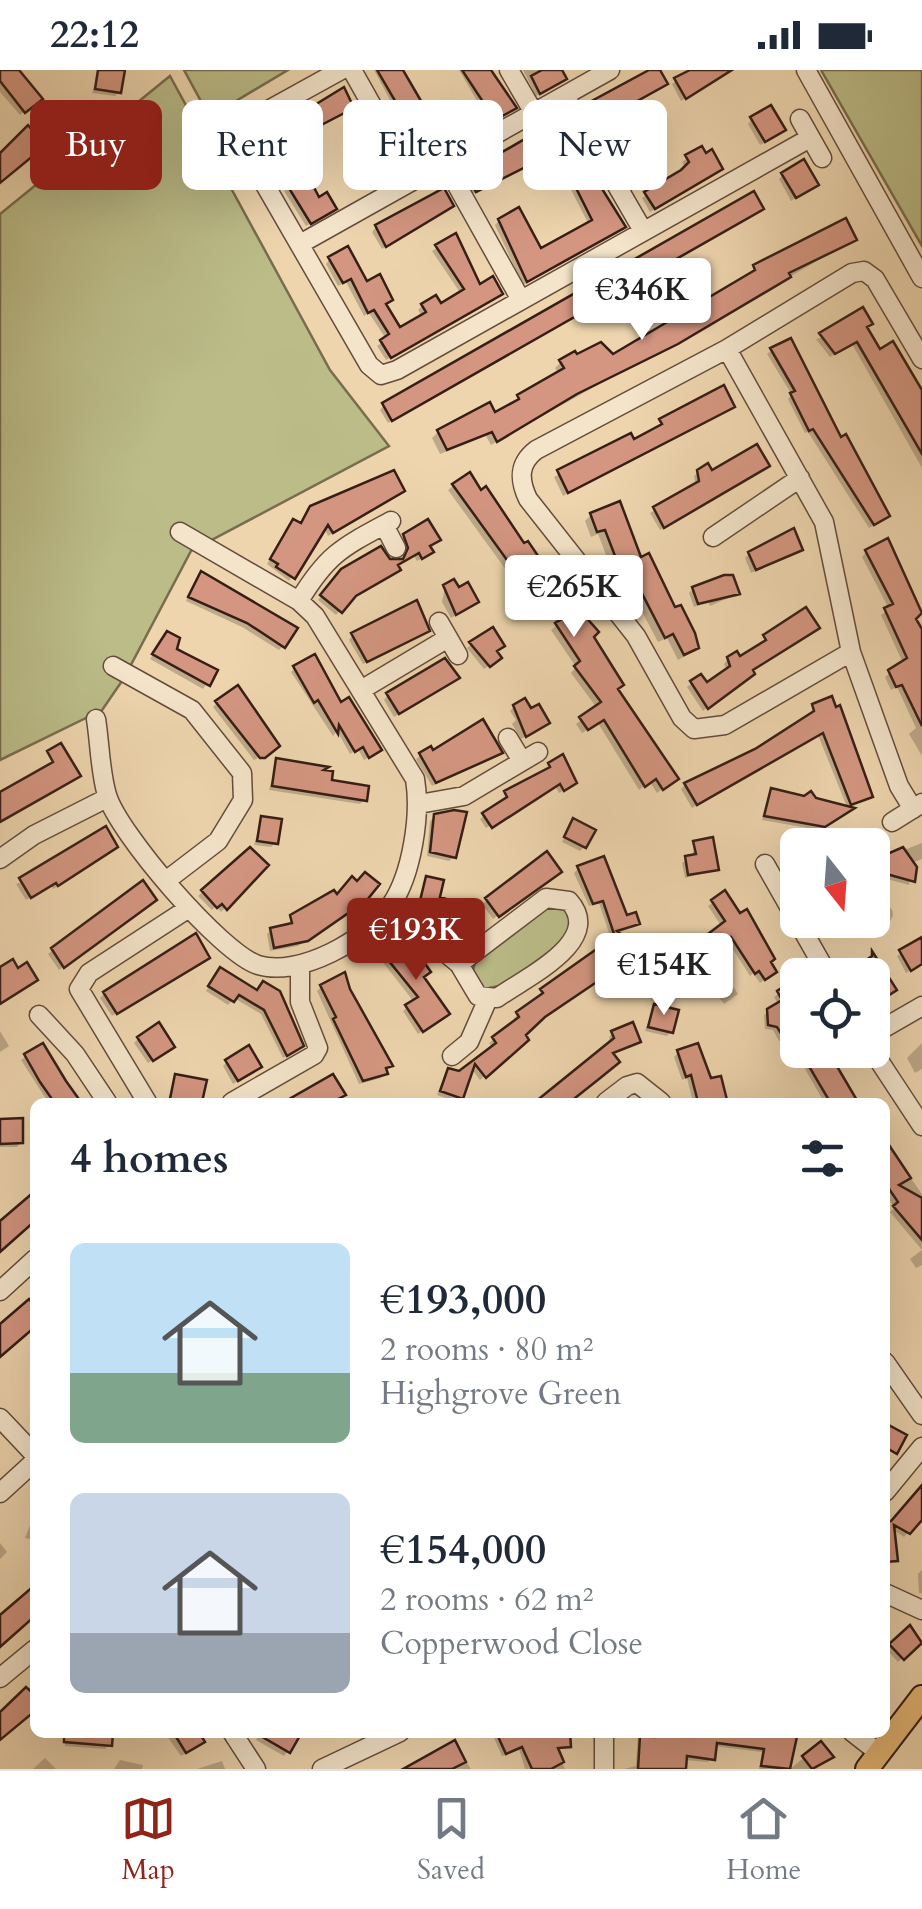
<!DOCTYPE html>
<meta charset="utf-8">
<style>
:root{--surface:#fff;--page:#f2f2f3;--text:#1f2937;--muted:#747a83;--line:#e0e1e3;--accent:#8f2418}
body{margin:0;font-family:Cardo,serif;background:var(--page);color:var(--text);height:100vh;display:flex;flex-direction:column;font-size:38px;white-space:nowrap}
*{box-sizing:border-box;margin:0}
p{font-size:32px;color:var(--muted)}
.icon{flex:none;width:55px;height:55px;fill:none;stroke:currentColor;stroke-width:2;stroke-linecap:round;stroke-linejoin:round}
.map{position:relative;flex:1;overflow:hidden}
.details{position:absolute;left:30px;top:1028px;width:860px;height:640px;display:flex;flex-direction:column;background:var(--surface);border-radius:15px;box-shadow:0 10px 40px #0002}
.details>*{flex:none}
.hud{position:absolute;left:30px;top:30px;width:862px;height:90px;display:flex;gap:20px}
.needle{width:65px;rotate:163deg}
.tools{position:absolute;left:780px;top:758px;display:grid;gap:20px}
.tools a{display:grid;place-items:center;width:110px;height:110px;border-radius:15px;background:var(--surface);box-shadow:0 10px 40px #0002;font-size:50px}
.price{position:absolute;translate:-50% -85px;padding:0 22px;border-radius:10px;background:#fff;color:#222;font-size:32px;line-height:65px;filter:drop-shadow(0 2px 5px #0008)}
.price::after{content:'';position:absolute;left:50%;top:60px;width:30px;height:22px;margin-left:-15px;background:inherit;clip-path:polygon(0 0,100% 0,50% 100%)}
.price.current{background:var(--accent);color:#fff}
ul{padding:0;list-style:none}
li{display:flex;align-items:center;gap:30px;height:250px;padding:0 40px}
li span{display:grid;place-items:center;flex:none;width:280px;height:200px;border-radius:15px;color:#555}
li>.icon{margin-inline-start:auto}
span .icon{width:120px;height:120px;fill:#fffc;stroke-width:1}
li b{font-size:42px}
h2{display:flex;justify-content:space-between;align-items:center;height:120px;padding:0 40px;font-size:42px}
.pill{padding:0 35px;border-radius:15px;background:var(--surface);box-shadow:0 10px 40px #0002;font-size:35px;line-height:90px}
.pill.current{background:var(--accent);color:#fff}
.status{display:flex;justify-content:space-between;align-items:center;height:70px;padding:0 50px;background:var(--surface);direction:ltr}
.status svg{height:28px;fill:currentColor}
.menu{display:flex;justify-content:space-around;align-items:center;height:140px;border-top:2px solid var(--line);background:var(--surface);font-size:28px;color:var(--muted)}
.menu a{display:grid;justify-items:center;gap:5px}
.menu .current{color:var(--accent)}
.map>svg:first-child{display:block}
.green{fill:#bbbc88;stroke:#786d4f;stroke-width:2.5}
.shadow{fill:#0003}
.building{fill:#d49681;stroke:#361e16;stroke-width:2.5}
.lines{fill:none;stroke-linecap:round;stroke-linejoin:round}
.minor-casing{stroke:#644c3c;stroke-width:21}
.major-casing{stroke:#361e16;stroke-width:26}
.minor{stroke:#f4e4ca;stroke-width:18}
.major{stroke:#e7ba77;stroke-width:22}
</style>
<div class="status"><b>22:12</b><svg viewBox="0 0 49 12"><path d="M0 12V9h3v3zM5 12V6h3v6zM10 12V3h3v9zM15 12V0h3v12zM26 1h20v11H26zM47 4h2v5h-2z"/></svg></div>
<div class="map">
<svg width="922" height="1699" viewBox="0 0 922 1699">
<rect width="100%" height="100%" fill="#eed5ae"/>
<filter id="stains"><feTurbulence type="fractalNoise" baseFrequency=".002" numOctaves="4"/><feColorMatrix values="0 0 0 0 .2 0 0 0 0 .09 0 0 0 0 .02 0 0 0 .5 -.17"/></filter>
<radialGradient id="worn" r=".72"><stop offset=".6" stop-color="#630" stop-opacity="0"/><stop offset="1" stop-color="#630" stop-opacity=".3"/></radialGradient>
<path class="green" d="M184 0H288L214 44 203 35Z
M821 0H922V176Z
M170 6 330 300 389 376 191 481 124 608 96 649 86 648 0 690V144Z
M563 837 571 845 568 868 504 915 484 919 472 903 476 890 546 838Z"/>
<path class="shadow" d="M0 0H16L39 29 20 45 0 22Z
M374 0H400L436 83 415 95 407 81 414 75Z
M459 0H489L509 42 490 53Z
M523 0H558L560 13 536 26Z
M657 0 620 40 638 85 618 96 586 39Z
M694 0H731L681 31 672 14Z
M100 1 119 22 115 26 92 23Z
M351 38 264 85 258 74 262 70Z
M752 49 779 64 760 75 748 54Z
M561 52 568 75 472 124 463 109 467 105Z
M350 71 389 108 369 120 346 75Z
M701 79 716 103 650 142 642 128 686 98 682 92Z
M783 105 816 115 791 131 779 109Z
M306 108 329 143 306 156 284 121Z
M572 110 618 161 523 215 495 155 499 151 540 181 589 155 568 114Z
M447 140 382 179 372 162 376 157Z
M757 142 388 353 380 340 384 335Z
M455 167 479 217 496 228 386 290 377 276 386 269 369 243 364 246 346 212 338 216 326 194 330 189 366 214 399 261 422 246 418 240 422 236H440L461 224 432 181Z
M854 169 656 286 654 283 491 375 486 366 440 384 432 368 438 362 514 335 518 327 559 304 555 298 561 292 613 288 750 206 754 197Z
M865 258 879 283 922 322V398L852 274 830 287 816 269Z
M772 280 840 370 887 446 883 450 869 458 808 362 805 363 788 329 792 325 767 284Z
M732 337 563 426 554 407 630 366 633 373 659 359 661 351Z
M762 400 660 460 650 443 696 416 694 406 699 402Z
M453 416 589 551 591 567 615 620 670 713 657 723 650 712 639 720 598 653 582 663 576 654 597 638 571 603 576 597 551 560 558 554 515 500 509 504 448 420Z
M398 425 328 466 324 457 289 511 267 494 289 456Z
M591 445 639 490 696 577 690 583 678 590 667 568 658 572 629 517 620 521 598 464 591 467 585 451Z
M405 466 434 474 427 486 417 491 414 486 395 496 351 528 336 545 318 530 337 507 401 491 405 483 400 471Z
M800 479 751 503 745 488 749 484Z
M866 482 922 564V686L909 664 916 658 897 617 891 620 885 607 903 593 881 545 889 539 862 487Z
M197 509 283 576 279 580 242 557 186 531Z
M445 517 472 535 451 548 442 532Z
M693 519 737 524 710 536 708 531 694 537 689 523Z
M806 540 748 607 703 641 687 617 692 613 706 615 727 601 724 594 728 589H739L763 575 765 567Z
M492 560 495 592 484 599 467 578Z
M353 565H422L363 594 349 570Z
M164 569 215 601 203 619 150 589Z
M295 598 340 635 375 684 364 690 358 679 350 684 337 661 333 666 291 602Z
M453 612 394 647 384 630 388 625Z
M217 633 273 680 254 690 213 637Z
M813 636 870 726 866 730 847 737 818 665 692 738 681 719 685 715 756 681 811 646Z
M514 637 542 657 521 669 512 654 516 650 510 641Z
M499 683 432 716 416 689 421 685Z
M277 691 320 702 329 712 364 730 360 734 269 720Z
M549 695 570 717 559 723 555 716 486 758 480 749 504 732 506 723 547 702Z
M772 720 814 730 847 742 819 760 762 750Z
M435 747 454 787 449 791 427 786 430 751Z
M262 748 275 773 271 777 254 775Z
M570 755 584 777 580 781 562 772Z
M695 773 717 799 685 808 682 793 692 787Z
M922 773V789L912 793 909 815 872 805 886 787Z
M250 780 266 795 221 842 216 836 212 840 198 826Z
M111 781 53 819 51 815 26 830 16 814Z
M547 785 554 806 493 849 482 834Z
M578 799 626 848 637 853 616 863 636 879 621 899 599 833 589 836 574 803Z
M427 808 459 857 455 861 441 857 443 850 415 843Z
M725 824 768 893 770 906 760 913 753 903 750 906 727 870 708 868 722 857 708 836Z
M336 828H365L298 876 270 881 267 864 271 860 288 857 292 847Z
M150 834 59 900 48 884 53 880Z
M875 844a9 9 0 1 1 18 0a9 9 0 1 1-18 0Z
M832 850H870L851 863 845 851 836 856Z
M922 871V894L906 903 897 886Z
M382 882 422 907 442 948 418 964 403 941 414 932 378 886Z
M597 882 523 965 526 970 480 1010 471 998 457 1032 437 1025 448 1000 460 1003 493 978 489 973 516 952 514 948 540 928 542 921Z
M207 888 112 946 100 928 104 924Z
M874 888 890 923 873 934 872 905H861L858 900Z
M216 905 256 923 297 980 283 988 261 944 234 928 228 935 206 921Z
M733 916 738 924 724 934 719 927Z
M321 917 347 920 390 995 381 1008 359 1014 317 921Z
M788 917 796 930 790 936 798 949 797 960 779 971 773 960 765 959 764 945 779 935 774 927Z
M654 937 671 962 667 966 645 961Z
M0 961 9 976 0 982Z
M613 963 638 972 611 985 617 992 571 1032H538L611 974 609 967Z
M139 968 168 981 148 993 134 973Z
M922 973V999L915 1003 907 988Z
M42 976 77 1032H48L21 990Z
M678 983 725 1029 721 1032H693L687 1008 682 1010 674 987Z
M227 992 255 1001 233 1014 223 996Z
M809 995 853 1029 856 1027 860 1032H824L805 999Z
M176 1007 204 1012 200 1032H167Z
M0 1052 21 1072 17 1077H0Z
M885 1072 922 1124V1180L890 1142 895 1138 885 1124Z
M922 1180V1195L916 1198 910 1189Z
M922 1418V1447L904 1467 889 1457Z
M34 1445H35V1470L25 1468Z
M0 1473 7 1482 0 1489Z
M922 1500V1523H919L918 1504Z
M909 1559 921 1571 898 1592 887 1580 885 1585V1581Z
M66 1662 109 1675 105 1679 65 1676Z
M164 1662H195L197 1676 181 1686Z
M260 1662 288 1681 284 1686 256 1670Z
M791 1662 795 1664 788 1699H759L762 1682 714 1676 708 1692 684 1690 683 1699H624L636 1696 638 1664 618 1663Z
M498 1665 568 1676 556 1680 565 1699H525L519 1679 502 1686 494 1668Z
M454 1673 471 1699H408Z
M821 1674 830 1687 816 1699H790Z
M45 1688 56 1699H33Z
M120 1690 143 1695 142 1699H114Z
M222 1691 225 1699H196H197Z"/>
<path class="building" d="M0 0H19L43 29 25 43 0 11Z
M98 0H125L121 23 95 19Z
M377 0H403L445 72 441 74 444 79 420 92 409 75 418 70Z
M462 0H491L517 38 495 50Z
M542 0H562L567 9 540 24 531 6Z
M649 0H660L668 14 623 39 645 81 623 94 588 33Z
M690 0H732L686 29 674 8Z
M344 17 354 38 269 82 261 68Z
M771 35 786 60 765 72 750 47Z
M561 48 575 72 476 122 466 103Z
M28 55 45 76 0 113V83Z
M368 58 397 104 374 117 348 69Z
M702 76 706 83 712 79 723 99 655 139 644 122 681 100 689 92 685 85Z
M804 89 819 115 796 128 781 103Z
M589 98 626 157 527 212 498 149 519 137 541 178 592 150 571 108Z
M307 104 319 127 327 122 337 139 311 154 287 115Z
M444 118 454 136 386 177 375 155Z
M754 121 764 139 392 351 382 333Z
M846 148 857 170 789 203 791 207 678 274 577 324 497 372 492 362 447 380 437 360 490 332 495 342 519 329 517 325 564 298 559 290 575 281 577 284 601 272 613 284 755 200 753 195Z
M456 163 480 214 493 206 503 224 391 288 380 270 389 264 374 240 368 243 351 209 343 213 328 187 348 176 367 211 380 204 393 230 386 234 400 257 426 242 421 234 436 225 441 233 464 219 435 175Z
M863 237 873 254 867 257 880 279 893 271 922 320V384L857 272 835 284 819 263Z
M791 268 841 367 846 364 890 446 874 455 813 359 809 361 790 323 795 321 770 278Z
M724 315 735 337 568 423 557 400 631 363 634 369 662 354 659 349Z
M757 374 770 396 664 458 653 437 699 411 697 400 708 393 712 400Z
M394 400 405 421 333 463 328 455 295 509 276 497 278 494 270 489 293 449 301 453 310 436Z
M470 402 481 420 486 416 524 473 528 471 553 508 556 505 565 516 561 519 599 562 594 567 624 615 618 619 679 709 663 720 656 709 645 717 604 650 588 660 579 647 601 632 574 596 580 591 555 553 562 549 521 497 515 501 452 414Z
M620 431 641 487 649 483 675 537 681 535 695 563 699 578 684 585 673 564 665 568 636 512 627 517 605 460 597 462 590 443Z
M428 449 441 470 430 476 434 482 422 489 419 483 398 495 401 500 356 526 342 543 320 525 341 499 381 476 390 489H403L408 478 403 464Z
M794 458 803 480 756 500 748 482Z
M888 468 922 543 916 549 922 559V656L902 615 896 617 888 600 907 588 884 538 893 534 865 480Z
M201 501 298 558 285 578 247 553 188 527Z
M724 505H733L740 524 698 534 692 517Z
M454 509 459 517 468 512 479 532 456 545 443 515Z
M417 530 430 561 367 592 351 563Z
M806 537 820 558 753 600 755 604 708 639 690 611 701 604 707 612 730 596 727 587 737 581 740 586 766 570 763 565Z
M493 557 505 576 497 581 502 588 490 597 469 572Z
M167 561 180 568 177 579 218 600 210 616 152 584Z
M315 584 341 632 349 627 382 680 369 688 363 677 355 682 339 655 338 664 318 630 314 633 293 596Z
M445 588 460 608 399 644 386 623Z
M238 615 280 676 265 688H260L215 631Z
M832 626 836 637 840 635 873 727 851 735 823 663 697 735 684 713 755 679 814 641 812 634Z
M525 628 531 638 539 634 550 653 526 667 513 635Z
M483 649 503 683 436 713 419 683 431 676 433 680Z
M61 673 81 706 0 752V722L53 692 47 681Z
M563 684 577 713 564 721 560 714 492 758 482 743 507 727 504 721 550 697 548 693Z
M276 688 329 697 324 700 333 701 332 710 369 716 367 731 272 716Z
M771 718 804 726 811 721 816 728 855 738 825 757 764 746Z
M454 740 467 742 456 788 430 782 434 744Z
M261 746 282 749 278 774 257 771Z
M573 748 596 760 586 778 564 767Z
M106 756 118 777 58 816 56 813 31 828 19 808Z
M713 767 719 800 688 805 685 786 696 784 693 771Z
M250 777 269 795 227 840 222 834 217 838 201 820Z
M903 777 917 797 915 812 872 800 887 790 885 785Z
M547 781 562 802 499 847 485 828Z
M604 786 627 845 636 842 640 854 617 861 640 879 625 897 603 831 593 834 577 796Z
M365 802 380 814 367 830 308 871 274 878 270 858 292 853 290 845 334 820 337 824 352 806 357 811Z
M426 806 444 810 440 827 468 836 461 858 443 852 445 846 418 839Z
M143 810 157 830 64 898 51 878Z
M725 820 740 843 747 839 775 889 771 892 777 902 765 910 759 901 755 904 731 867 708 864 725 851 711 830Z
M196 863 210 888 117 944 103 922Z
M404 864 431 902 424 907 450 944 423 962 405 935 418 927 380 880Z
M922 867V894L911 901 899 880Z
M598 878 613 901 545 947 526 965 529 970 486 1008 475 994 463 1029 440 1021 448 998 459 1001 496 973 492 967 519 947 516 942 543 923 540 919Z
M872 881 897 920 878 932 872 923V905H867L860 894 872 886Z
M13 889 18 898 27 892 38 910 0 934V897Z
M220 897 257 920 263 911 280 921 304 976 287 986 264 940 239 925 234 932 208 916Z
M345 902 350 919 393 996 386 998 388 1004 363 1011 333 949 336 947 320 915Z
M789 913 798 927 792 935 798 960 784 968 777 957 768 955 767 939 782 930 777 921Z
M654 934 679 940 673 963 648 957Z
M159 952 175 977 153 991 137 967Z
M633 952 641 972 613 983 620 992 599 1009 570 1032H535L614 968 611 961Z
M43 973 66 1011 81 1032H54L40 1012 24 984Z
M698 973 711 1008 721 1006 727 1030 698 1032 691 1005 686 1007 677 980Z
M249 975 262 997 238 1011 225 990Z
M831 980 835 993 858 1032H830L807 993Z
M175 1004 207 1010 202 1032 170 1029Z
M333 1004 346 1025 332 1032H284Z
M23 1048V1073L0 1074V1049Z
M885 1069 911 1108 899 1115 922 1128V1170L893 1136 898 1132 885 1113Z
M35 1121V1151L0 1182V1151Z
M29 1229 35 1236V1257L0 1287V1254Z
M885 1353 907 1365 897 1384 885 1377Z
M922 1415V1450L910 1464 894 1455 898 1491 885 1492V1452L891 1451Z
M35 1515V1546L0 1577V1545Z
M910 1555 922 1573 904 1590 889 1574Z
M26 1617 35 1625V1641L0 1670V1642Z
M64 1662H113L112 1676 64 1672Z
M173 1662H199L205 1672 186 1683Z
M254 1662H302L290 1683Z
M496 1662H570L571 1677 558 1678 564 1692 551 1699H532L522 1677 506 1684Z
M656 1662H798L790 1699 761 1696 764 1679 717 1673 715 1690 687 1686 686 1699H638L640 1666 655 1667Z
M455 1670 466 1692 452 1699H403Z
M821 1671 834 1687 812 1699 802 1686Z"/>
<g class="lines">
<g class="minor-casing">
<path id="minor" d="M341 0 252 49 241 61 242 75 369 295 381 305 397 300 810 68
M352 0 414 110
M509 0 534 43
M806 0 922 208
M565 26 642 159
M800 49 822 88
M445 94 521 230
M300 174 610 0
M727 279 824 452 851 582 899 716 913 739
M384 455 396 478
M713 467 800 408
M299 531C328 483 343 477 391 451
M439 552 458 585
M851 582 725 655 694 659 682 648 636 566 528 429C519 410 518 394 536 380L727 279 852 203 864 201 875 209 922 289
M113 596 192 640 242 703 243 730 218 771 167 810
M361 620 448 568
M96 649C100 674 100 702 107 725 118 763 221 883 258 895 299 908 368 869 391 835 412 804 421 745 415 709L315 546 299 531 180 462
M508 668 522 691
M419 734 464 726 538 682
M892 752 922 733
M0 789 34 765 107 728
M765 794 828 905
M390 837 459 894 546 828 569 831C605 871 526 907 497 928L478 926 459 894
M39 945 75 984 107 1032
M872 965 922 936
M872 980 922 1056
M452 986 469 972 487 931
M147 1032 79 919 89 903 189 838
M232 1032 314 985 318 978 300 932V897
M606 1032 627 1016 637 1013 661 1032
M0 1221 35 1189
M885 1292 922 1345
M0 1348 35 1385
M885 1422 922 1377
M0 1423 35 1391
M885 1523 922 1540
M0 1608 35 1579
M232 1662 256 1699
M852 1662 879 1683
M322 1699 400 1662
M604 1699V1662"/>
</g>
<g class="major-casing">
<path id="major" d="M867 1699 922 1627"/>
</g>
<use href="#minor" class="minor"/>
<use href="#major" class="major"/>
</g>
<rect width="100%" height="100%" filter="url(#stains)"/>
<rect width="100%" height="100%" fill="url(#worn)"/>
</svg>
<div class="tools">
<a><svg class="needle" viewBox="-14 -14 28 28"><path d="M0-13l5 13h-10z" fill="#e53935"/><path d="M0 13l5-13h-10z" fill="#747a83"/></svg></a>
<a><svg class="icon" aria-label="locate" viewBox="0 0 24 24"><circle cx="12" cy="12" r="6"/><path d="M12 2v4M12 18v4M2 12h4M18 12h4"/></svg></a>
</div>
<b class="price" style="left:642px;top:273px">€346K</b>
<b class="price" style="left:574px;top:570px">€265K</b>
<b class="price current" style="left:416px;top:913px">€193K</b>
<b class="price" style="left:664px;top:948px">€154K</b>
<div class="hud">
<a class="pill current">Buy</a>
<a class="pill">Rent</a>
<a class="pill">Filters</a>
<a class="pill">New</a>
</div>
<section class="details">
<h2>4 homes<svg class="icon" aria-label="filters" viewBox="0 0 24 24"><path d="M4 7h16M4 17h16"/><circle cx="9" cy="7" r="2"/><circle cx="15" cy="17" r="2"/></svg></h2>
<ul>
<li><span style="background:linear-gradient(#bfe0f5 65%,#7fa58c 0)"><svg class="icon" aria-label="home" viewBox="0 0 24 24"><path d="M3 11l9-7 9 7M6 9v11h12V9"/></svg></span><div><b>€193,000</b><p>2 rooms · 80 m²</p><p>Highgrove Green</p></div></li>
<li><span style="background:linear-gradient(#c9d6e8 70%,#9aa5b1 0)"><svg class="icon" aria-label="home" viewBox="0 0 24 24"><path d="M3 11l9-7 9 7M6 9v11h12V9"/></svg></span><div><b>€154,000</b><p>2 rooms · 62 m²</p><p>Copperwood Close</p></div></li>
</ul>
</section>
</div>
<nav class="menu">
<a class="current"><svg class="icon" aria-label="map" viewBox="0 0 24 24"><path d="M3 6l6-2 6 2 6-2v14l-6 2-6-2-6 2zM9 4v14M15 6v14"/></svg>Map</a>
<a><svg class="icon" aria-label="saved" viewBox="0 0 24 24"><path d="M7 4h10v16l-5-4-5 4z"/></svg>Saved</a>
<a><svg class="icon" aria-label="home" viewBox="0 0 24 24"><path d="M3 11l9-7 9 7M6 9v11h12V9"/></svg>Home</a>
</nav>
